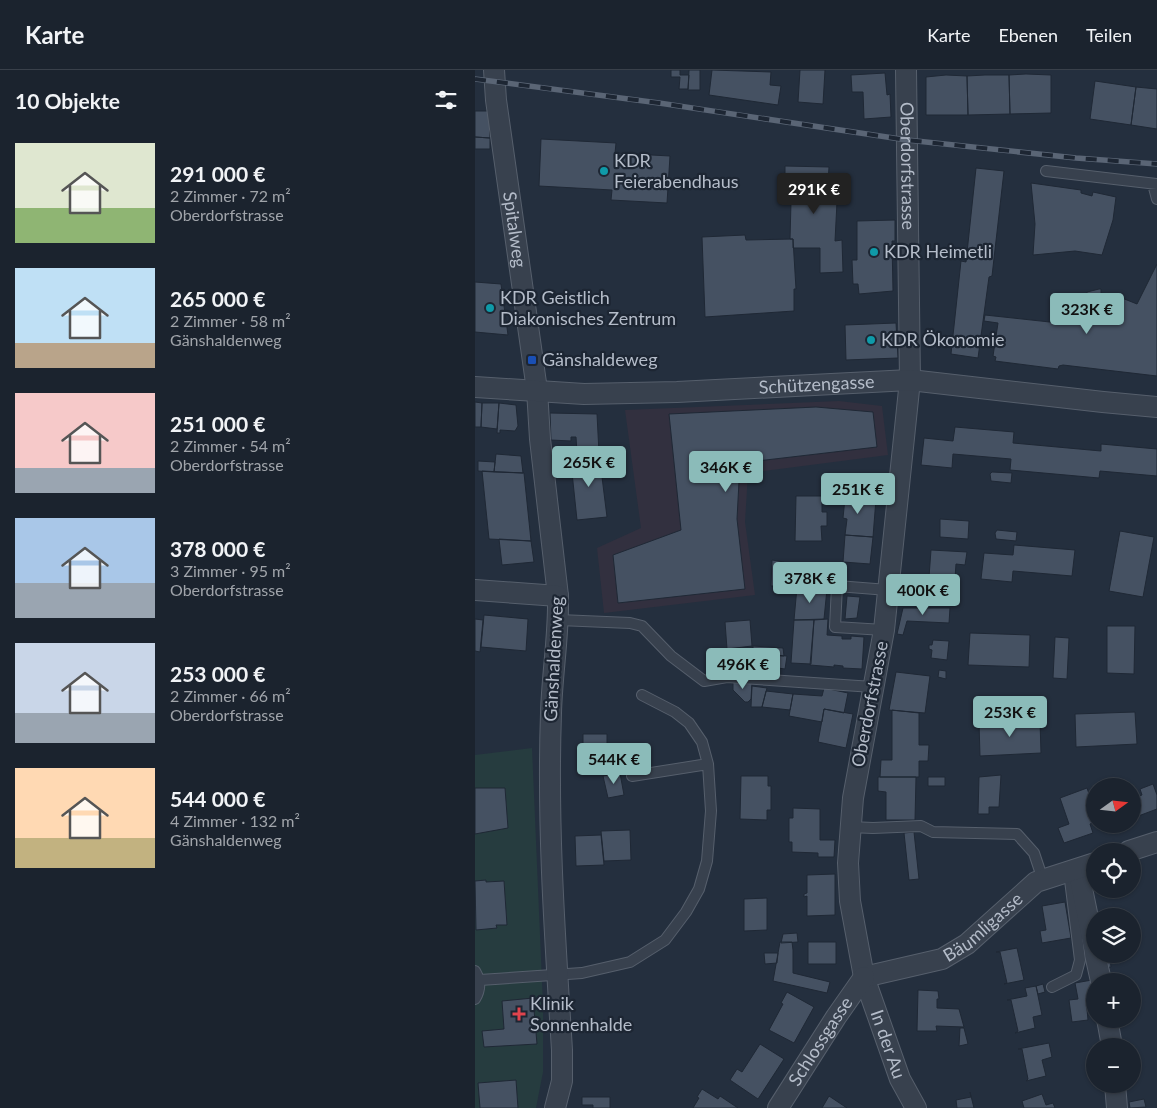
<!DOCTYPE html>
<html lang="de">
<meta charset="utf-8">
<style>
:root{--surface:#1b232e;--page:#242b36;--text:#f1f3f6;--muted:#a0a4aa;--line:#39404a;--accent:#8bbbb9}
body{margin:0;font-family:Lato,sans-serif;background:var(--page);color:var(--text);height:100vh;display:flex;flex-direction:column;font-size:19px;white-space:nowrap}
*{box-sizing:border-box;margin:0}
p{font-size:16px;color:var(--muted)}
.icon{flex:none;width:28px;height:28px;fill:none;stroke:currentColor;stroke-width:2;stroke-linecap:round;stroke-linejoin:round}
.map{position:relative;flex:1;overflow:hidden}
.details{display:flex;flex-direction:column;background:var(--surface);width:475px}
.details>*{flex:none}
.needle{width:32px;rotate:75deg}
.tools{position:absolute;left:611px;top:708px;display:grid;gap:10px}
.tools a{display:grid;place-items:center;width:55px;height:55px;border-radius:50%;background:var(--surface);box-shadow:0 1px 4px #0004,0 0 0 1px var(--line);font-size:25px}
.price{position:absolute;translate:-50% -42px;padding:0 11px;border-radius:5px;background:var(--accent);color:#111;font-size:16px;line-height:32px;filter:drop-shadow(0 1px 2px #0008)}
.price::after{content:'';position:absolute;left:50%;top:30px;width:15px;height:11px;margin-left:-8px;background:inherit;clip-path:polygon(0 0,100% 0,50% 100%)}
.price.current{background:#222;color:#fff}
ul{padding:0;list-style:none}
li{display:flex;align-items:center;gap:15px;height:125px;padding:0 15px}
li span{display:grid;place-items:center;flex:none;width:140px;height:100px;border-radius:0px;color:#555}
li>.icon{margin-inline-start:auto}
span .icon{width:60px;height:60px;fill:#fffc;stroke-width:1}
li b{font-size:21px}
h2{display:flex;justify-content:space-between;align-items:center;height:60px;padding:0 15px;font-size:21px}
header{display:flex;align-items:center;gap:30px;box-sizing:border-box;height:70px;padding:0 25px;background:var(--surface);border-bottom:1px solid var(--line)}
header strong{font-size:24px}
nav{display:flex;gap:28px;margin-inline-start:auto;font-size:18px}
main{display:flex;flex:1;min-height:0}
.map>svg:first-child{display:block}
.medical{fill:#32303f}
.green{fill:#263c3f}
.building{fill:#455162;stroke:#1f2835}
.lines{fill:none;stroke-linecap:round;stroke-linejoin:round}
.lane-casing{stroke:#565f6c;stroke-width:12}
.street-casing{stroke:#565f6c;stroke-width:22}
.lane{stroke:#38414e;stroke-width:10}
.street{stroke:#38414e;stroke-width:20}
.rail-casing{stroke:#5a6575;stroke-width:5.5}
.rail{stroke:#1d2633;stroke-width:4;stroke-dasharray:11;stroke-linecap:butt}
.culture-dot{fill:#0f9aa8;stroke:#1d2633;stroke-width:2}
.transit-dot{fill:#1a4fb4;stroke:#1d2633;stroke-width:2}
.health-dot{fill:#e0444e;stroke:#1d2633;stroke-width:2}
.labels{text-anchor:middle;stroke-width:4.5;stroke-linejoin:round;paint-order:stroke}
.poi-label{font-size:18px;fill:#b4bcc9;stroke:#1d2633;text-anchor:start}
.street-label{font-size:18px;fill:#b4bcc9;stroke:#1d2633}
</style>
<header>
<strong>Karte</strong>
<nav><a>Karte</a><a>Ebenen</a><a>Teilen</a></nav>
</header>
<main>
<section class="details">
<h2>10 Objekte<svg class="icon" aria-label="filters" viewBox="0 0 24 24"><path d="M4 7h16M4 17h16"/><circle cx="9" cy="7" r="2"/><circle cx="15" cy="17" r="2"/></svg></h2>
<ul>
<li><span style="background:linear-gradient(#dfe7d0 65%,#8fb573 0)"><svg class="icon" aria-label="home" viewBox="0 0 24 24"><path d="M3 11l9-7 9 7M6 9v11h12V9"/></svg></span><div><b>291 000 €</b><p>2 Zimmer · 72 m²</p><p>Oberdorfstrasse</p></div></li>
<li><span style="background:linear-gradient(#bfe0f5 75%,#b9a48a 0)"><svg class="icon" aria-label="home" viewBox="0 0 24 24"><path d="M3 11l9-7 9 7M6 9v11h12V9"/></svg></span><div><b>265 000 €</b><p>2 Zimmer · 58 m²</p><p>Gänshaldenweg</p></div></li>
<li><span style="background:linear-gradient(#f6c9c9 75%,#9aa5b1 0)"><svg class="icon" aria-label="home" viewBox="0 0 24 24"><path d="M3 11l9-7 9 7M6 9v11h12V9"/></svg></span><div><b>251 000 €</b><p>2 Zimmer · 54 m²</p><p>Oberdorfstrasse</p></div></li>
<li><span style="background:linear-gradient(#a9c7e8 65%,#9aa5b1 0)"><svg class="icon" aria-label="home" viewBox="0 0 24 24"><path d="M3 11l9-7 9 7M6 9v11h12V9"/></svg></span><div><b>378 000 €</b><p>3 Zimmer · 95 m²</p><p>Oberdorfstrasse</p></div></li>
<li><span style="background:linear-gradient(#c9d6e8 70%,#9aa5b1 0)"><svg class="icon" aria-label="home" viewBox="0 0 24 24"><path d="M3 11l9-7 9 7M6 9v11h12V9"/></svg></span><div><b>253 000 €</b><p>2 Zimmer · 66 m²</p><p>Oberdorfstrasse</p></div></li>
<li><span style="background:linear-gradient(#ffd9b3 70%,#c2b280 0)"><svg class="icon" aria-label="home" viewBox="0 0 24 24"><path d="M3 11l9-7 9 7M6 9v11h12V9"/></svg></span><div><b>544 000 €</b><p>4 Zimmer · 132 m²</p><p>Gänshaldenweg</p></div></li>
</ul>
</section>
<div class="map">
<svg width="682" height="1038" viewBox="0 0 682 1038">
<rect width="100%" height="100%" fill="#242f3e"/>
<path class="medical" d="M364 331 407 336 413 385 273 403 270 452 280 525 129 543 122 478 166 458 150 340Z"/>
<path class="green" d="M57 678 68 935V1002L61 1038H0V685Z"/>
<path class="building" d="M196 0H205V5H214L213 19H204L205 7H196Z
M214 0H225V20H213Z
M237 0 296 2 295 15 306 16 303 35 234 25Z
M325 0H350L348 34 323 32Z
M410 3 412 25 415 24 416 47 389 49 388 22H377L376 5Z
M551 4 576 5V43L535 44 534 5Z
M471 5 492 6 493 45H451V7Z
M510 5H534L535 44 493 45 492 6Z
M620 11 661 17 656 55 615 49Z
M661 17 682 19V59L656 55Z
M0 41H14L15 68 0 67Z
M0 67 15 68V79H0Z
M66 69 141 73 140 83 195 86 192 133 136 130 137 120 64 116Z
M310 96 354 97 352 131 362 132 360 171 367 170 368 202 345 203V178H318V169H315L316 132H310Z
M501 98 529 101 517 206 514 207 503 288 476 284 486 191 491 192Z
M556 113 606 120V123L617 126 618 122 641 127 638 150 627 185 600 181 558 185 560 154Z
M420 150V171H417L418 221 384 224 383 214H378L377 190H382V151Z
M270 165 271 170 318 169 321 219H319V241L230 247 227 167Z
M682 194V306L588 295 584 296 583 299 520 291 521 287 518 286 523 253 509 251 510 245 584 253 586 229 610 231 612 222 624 219H626V223L637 224 662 234Z
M0 212 26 214 33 265 0 262Z
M421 253 423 288 371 290 370 255Z
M0 332 7 333 6 357H0Z
M7 333H24L22 359 6 357Z
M24 333 41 335 43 356 40 361 25 360V363H22Z
M341 337 398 342 402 377 265 393 262 449 270 519 143 533 138 485 206 460 194 344Z
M75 343 122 344 124 383H102L101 367H96V371L76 370Z
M480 357 539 362 538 373 626 381V374L682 379V406L625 401 624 408 535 400 536 389 478 384 477 398 446 395 449 368 478 371Z
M106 383H124L132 447 102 450 96 393 107 392Z
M21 384 46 386 48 403 19 402Z
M3 391 20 392 19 402 3 401Z
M7 401 49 403 56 471 14 469Z
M517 402 537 403 536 413 516 411 515 404Z
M364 425 401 429 398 467 370 465 372 449 368 448 370 428H347V426Z
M321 426H347V442H352V456H346L347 471H320Z
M465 449 494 451 493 469 465 467Z
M522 460 542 462 541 471 521 469 520 463Z
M645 461 679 467 668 527 634 521Z
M370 465 398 467 395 494 368 492Z
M24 469 56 471 59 492 27 495Z
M539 475 600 480 597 506 538 501 537 512 506 509 509 483 538 485Z
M456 480 492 482 490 495 481 494 480 508 454 507Z
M297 490 309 492 308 516H296Z
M323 493 354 497 352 519 322 517Z
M322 517 352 519 349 549 319 550Z
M372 526 385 527 382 548 370 549Z
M428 538H475L474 553 432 551 428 565 422 564Z
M9 545 53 549 51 581 6 577Z
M0 549 8 550 5 582 0 581Z
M353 549 352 565 367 566V569H376V566L389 567 387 599 368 598V596L359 595V597L335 595 339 550Z
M275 550 277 576 252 579 250 552Z
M319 550H339L336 594 316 593Z
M632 556H660L659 604 632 603Z
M495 563 555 565 554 597 493 595Z
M580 567 594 568 592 609 578 608Z
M458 570 474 571 472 590 456 588 457 580 454 579V575H457Z
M278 576 308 578 309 586 278 584Z
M278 584 312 586 310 599 296 597V605H277Z
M464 600 471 601V609L463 607Z
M421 602 455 606 450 643 414 640Z
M258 612H277L276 629 273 632H270L258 620Z
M277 616 292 618 287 637H276Z
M349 618 373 623 369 643 349 639 347 652 314 646 318 624 347 626Z
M291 621 318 624 315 640 287 637Z
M349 639 378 644 371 678 343 672Z
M417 640 444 643V675H454L453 691H444V707H405L406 690H417Z
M660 642 662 674 601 677 600 644Z
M565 651 566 683 505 686 504 653Z
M108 664H132V694H108Z
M145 703 149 725 133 728 128 706Z
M526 705 524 737H514V744H503L504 707Z
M266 706H293V716H296V740H292V750L265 749Z
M403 707H441L440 750H411V722L403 721Z
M453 707H470V716H453Z
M678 714 682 725V739L658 748V728L667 725 665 719Z
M0 718H30L33 758 0 764Z
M612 718 620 741V752L615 754 618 763 589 773 583 758 594 754 585 728Z
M318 738 345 739V770H360L359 787H343V783L317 782V772H314V748H318Z
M155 760 156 790 129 791 126 761Z
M439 762 444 809 434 810 429 763Z
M126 765 129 795 101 796 100 766Z
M360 804V845L332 846V826L329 827V824L332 823V805Z
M11 810V812L29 811 32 855H21L22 858 1 860 0 811Z
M292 828V860L269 861V829Z
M590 832 596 868 567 873 565 861 571 860 567 836Z
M322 863 323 872 306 873 308 864Z
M305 872H317L318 880V903L355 912 352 923 298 911Z
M333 872H361V894H333Z
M542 878 549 910 529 914 532 913 525 882H521Z
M289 883H303L302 893 290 894Z
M635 888 636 897 629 898 627 889Z
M617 910 619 927 611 928 613 950 597 952 594 930 603 929 600 913Z
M568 914 570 922 563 924 561 916Z
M561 916 567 945 558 947 560 958 540 963 543 961 536 930H532L552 926 550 918Z
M443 920 463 921 464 929H462V938L484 939 489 957 461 956 462 961H442Z
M312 922 339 937 319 973 294 960 308 934 306 933Z
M58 928 62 974 9 977 7 961 29 959 27 931Z
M485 958H489L493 974 484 976Z
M574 973 577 987 567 990 571 1006 551 1011 553 1009 547 979H543Z
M285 974 309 989 283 1029 255 1010 262 999 267 1002Z
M41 1010 43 1038H5L3 1013Z
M227 1019 243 1029 245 1026 263 1038H218L224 1028 222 1027Z
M495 1022 499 1038H482L481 1030 496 1027Z
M567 1024 571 1035 578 1033 580 1038H549L547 1031Z
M354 1026 372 1038H347Z
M107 1027H135V1038H118V1035H107Z
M669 1029 671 1037 655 1038 654 1032Z"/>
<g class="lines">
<g class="lane-casing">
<path id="lane" d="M571 101 682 114
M678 114 682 129
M84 550 155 553 167 556 196 586 229 611 252 607 398 617
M409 560 360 557 362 516 413 520
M157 706 233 694
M375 757 398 758 446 756 458 762 542 764 559 783 568 810
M0 901C6 911 6 919 0 929
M5 910 107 903 155 892 190 870 211 842 224 819 232 791 236 741 233 694 227 672 214 653 200 642 167 625
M577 917 601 905 605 890 594 802"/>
</g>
<g class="street-casing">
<g id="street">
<path id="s1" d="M19 0 21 30 62 320 65 369 83 526C84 565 77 604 76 643 72 755 80 868 87 980V1011L80 1038"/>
<path id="s2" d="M431 0 435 310 409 560 378 728 373 793 375 831 389 907 425 1009 441 1038"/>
<path id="s3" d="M0 317 109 324 202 322 435 310 628 332 682 337"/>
<path d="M0 520 83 526"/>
<path d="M654 781 682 772"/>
<path d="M603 799 620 882"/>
<path d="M620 884 626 911"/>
<path id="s4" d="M389 907 467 889 492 874 561 812 620 793"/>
<path d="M632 949 637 976"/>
<path d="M640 1014 642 1038"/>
<path id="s5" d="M303 1038 361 947 389 907"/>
</g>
</g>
<use href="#lane" class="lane"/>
<use href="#street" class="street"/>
<g class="rail-casing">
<path id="rail" d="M0 9 184 33 432 70 601 88 682 94"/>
</g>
<use href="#rail" class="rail"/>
</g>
<g class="culture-dot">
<circle cx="129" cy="101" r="5"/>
<circle cx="399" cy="182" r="5"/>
<circle cx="15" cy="238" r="5"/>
<circle cx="396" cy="270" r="5"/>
</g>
<rect class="transit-dot" x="52" y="285" width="10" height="10" rx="2.5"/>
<path class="health-dot" d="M41.5 936.5h5v5h5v5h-5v5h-5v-5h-5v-5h5z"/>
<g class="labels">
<g class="poi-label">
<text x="139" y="97">KDR<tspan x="139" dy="21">Feierabendhaus</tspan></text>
<text x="409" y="188">KDR Heimetli</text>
<text x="25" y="234">KDR Geistlich<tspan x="25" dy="21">Diakonisches Zentrum</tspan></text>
<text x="406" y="276">KDR Ökonomie</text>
<text x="67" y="296">Gänshaldeweg</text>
<text x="55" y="940">Klinik<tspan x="55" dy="21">Sonnenhalde</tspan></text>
</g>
<g class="street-label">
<text dy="6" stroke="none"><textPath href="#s2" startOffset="96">Oberdorfstrasse</textPath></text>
<text dy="6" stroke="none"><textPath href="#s1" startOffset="161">Spitalweg</textPath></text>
<text dy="6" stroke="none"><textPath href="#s3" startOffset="342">Schützengasse</textPath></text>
<text transform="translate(79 589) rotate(-87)" y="6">Gänshaldenweg</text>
<text transform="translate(395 634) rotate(-79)" y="6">Oberdorfstrasse</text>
<text dy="6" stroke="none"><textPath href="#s4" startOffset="132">Bäumligasse</textPath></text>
<text dy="6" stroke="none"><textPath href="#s5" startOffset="79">Schlossgasse</textPath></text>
<text dy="6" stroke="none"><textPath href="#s2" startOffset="984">In der Au</textPath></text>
</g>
</g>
</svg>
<div class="tools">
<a><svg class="needle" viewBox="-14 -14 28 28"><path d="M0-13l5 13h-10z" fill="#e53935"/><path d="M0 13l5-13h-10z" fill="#a0a4aa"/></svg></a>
<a><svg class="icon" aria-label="locate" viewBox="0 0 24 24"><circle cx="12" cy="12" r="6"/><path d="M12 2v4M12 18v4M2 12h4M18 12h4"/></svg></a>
<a><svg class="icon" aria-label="layers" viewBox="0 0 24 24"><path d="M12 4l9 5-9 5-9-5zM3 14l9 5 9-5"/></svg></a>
<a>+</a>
<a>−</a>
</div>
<b class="price current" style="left:339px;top:145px">291K €</b>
<b class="price" style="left:612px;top:265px">323K €</b>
<b class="price" style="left:114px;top:418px">265K €</b>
<b class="price" style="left:251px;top:423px">346K €</b>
<b class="price" style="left:383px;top:445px">251K €</b>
<b class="price" style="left:335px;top:534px">378K €</b>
<b class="price" style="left:448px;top:546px">400K €</b>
<b class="price" style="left:268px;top:620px">496K €</b>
<b class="price" style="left:535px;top:668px">253K €</b>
<b class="price" style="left:139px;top:715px">544K €</b>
</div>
</main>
